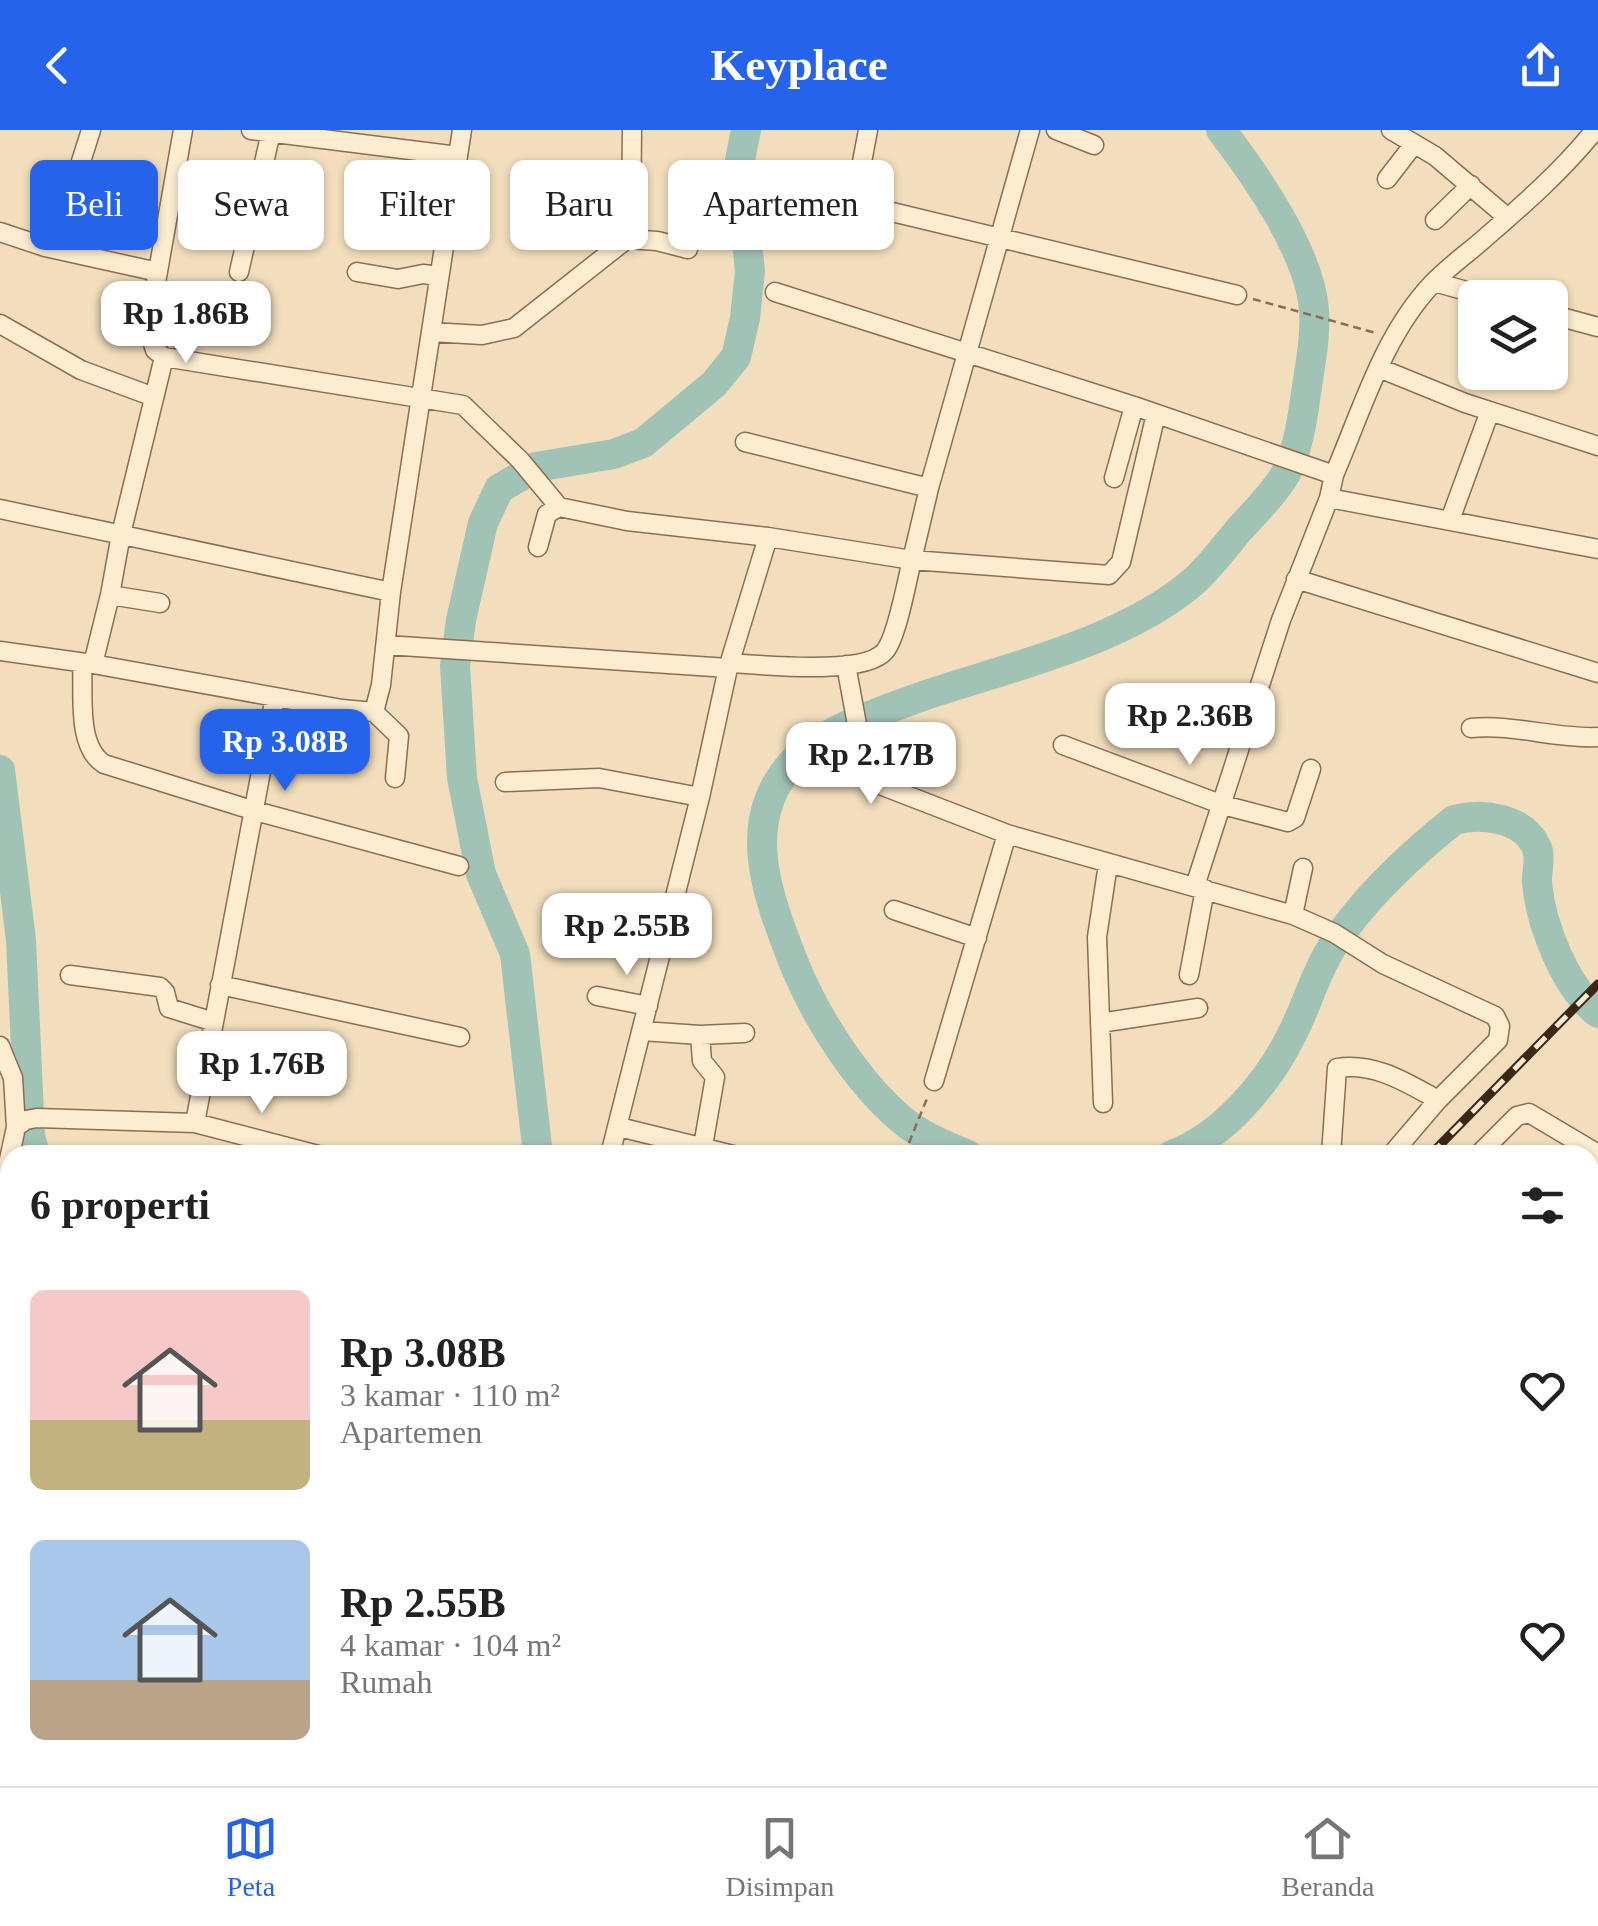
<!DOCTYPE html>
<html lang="id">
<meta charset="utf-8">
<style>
:root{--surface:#fff;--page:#f2f2f2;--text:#222;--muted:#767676;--line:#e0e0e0;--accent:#2563eb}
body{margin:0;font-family:"Times New Roman",serif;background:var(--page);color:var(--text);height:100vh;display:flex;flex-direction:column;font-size:38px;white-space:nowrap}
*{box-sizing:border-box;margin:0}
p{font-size:32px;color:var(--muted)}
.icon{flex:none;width:55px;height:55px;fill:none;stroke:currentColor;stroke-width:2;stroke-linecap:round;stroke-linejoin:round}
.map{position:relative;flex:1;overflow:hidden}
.panel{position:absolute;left:0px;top:1015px;width:1600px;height:642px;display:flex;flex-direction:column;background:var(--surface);border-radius:30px 30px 0 0;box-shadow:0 2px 8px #0004}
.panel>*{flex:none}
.banner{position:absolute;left:30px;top:30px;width:1000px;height:90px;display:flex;gap:20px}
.controls{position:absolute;left:1458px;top:150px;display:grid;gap:20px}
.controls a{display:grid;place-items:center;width:110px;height:110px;border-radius:15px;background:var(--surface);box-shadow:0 2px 8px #0004;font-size:50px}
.price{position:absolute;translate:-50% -85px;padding:0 22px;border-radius:20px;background:#fff;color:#222;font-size:32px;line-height:65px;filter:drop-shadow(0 2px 5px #0008)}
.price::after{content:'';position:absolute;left:50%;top:60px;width:30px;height:22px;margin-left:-15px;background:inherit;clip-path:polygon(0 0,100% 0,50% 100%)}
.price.active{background:var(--accent);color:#fff}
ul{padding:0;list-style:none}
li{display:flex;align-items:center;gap:30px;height:250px;padding:0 30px}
li span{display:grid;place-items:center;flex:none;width:280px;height:200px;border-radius:15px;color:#555}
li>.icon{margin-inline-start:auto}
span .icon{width:120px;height:120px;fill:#fffc;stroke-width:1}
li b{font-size:42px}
h2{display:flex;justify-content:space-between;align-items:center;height:120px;padding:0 30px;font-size:42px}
.tag{padding:0 35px;border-radius:15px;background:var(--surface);box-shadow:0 2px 8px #0004;font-size:35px;line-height:90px}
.tag.active{background:var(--accent);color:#fff}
header{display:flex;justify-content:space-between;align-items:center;height:130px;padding:0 30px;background:var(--accent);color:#fff;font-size:45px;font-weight:800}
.menu{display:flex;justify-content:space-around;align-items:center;height:140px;border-top:2px solid var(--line);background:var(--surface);font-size:28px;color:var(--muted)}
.menu a{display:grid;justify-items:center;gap:5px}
.menu .active{color:var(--accent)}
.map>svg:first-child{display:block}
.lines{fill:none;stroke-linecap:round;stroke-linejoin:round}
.river{stroke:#a1c3b6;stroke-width:30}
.minor-casing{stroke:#8c6d54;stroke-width:21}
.path{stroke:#8c6d54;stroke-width:2.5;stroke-dasharray:8 5;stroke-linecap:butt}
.minor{stroke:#fcecd0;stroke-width:18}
.rail-casing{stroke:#3a271a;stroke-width:9}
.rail{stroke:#f9e9cd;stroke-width:5;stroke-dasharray:15;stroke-linecap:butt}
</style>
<header><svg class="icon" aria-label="back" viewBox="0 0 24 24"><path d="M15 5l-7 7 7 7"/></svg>Keyplace<svg class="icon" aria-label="share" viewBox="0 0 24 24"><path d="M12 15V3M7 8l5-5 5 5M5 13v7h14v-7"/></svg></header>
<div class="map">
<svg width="1598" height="1656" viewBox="0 0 1598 1656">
<rect width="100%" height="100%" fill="#f2debc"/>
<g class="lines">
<path class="river" d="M0 640 21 810 30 1005 35 1025
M538 1025 515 824 481 744 462 648 455 536 461 490 483 393 499 359 536 337 614 324 643 313 714 254 736 227 745 188 750 141 739 35 746 0
M968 1025C945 1015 921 1006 902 990 857 952 817 889 795 836 769 769 736 691 795 630 827 598 882 581 923 566 1009 537 1123 512 1193 452 1210 437 1224 418 1238 401 1254 383 1274 364 1286 343 1297 322 1302 293 1305 270 1309 240 1316 210 1314 180 1310 123 1255 44 1221 0
M1172 1025C1222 1007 1267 954 1290 908 1306 879 1314 845 1332 817 1363 769 1409 726 1454 690 1481 683 1522 687 1536 716 1542 728 1536 741 1537 753 1541 795 1565 857 1598 883"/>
<g class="minor-casing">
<path id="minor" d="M251 0 458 26
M868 0 856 64 857 69 867 76 1237 165
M1056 0 1094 15
M1391 0 1435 26 1508 88
M78 41 91 0
M1387 49 1414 14
M1435 90 1471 55
M0 102 45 117 158 142
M627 109 657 111 688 119
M45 117 54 70
M239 142 271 2
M357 142 398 149 423 144 439 146
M1434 152 1492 168
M775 162 1134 276 1334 345C1362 280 1383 206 1432 154 1448 137 1468 123 1485 108 1523 75 1563 40 1595 0
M1550 184 1598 197
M0 194 81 240 154 267
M431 202 482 205 514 198 627 109 631 95 632 0
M164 227 463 275 520 330 559 377
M1379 238 1465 273 1598 316
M745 312 929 358
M1114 348 1134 276
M1329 368 1598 419
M0 379 391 462
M1450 390 1490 281
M538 417 547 384 559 377 627 391 768 407
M1296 449 1598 543
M160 473 110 465 121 404 164 227 155 220 148 198 183 0
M386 515 728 538
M0 521 93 534 342 579 374 582 381 555 391 462 462 0
M82 533C84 564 76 616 104 634L255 681 459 736
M731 533C762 535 865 546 885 521 897 507 907 450 912 430L1109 445 1121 432 1156 284
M93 534 110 465
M846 535 865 638 875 653 1007 704 1293 785 1334 803 1383 834 1495 886 1500 896 1498 910 1438 970 1391 1025
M374 582 399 606 395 648
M1471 598C1515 594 1555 609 1598 607
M1063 615 1223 675 1288 692 1295 688 1311 639
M505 652 599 648 700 667
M1195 756 1281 490 1329 368 1334 345
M894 780 977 808
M1293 785 1303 738
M70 845 160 857 165 862 169 878 214 892
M1189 845 1205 759
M220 855 460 907
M597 866 648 876
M1100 893 1198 878
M642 901 700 905 702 931 715 947 703 1016
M700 905 745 903
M0 916 13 948 16 997
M934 951 1007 704
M1103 973 1097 807 1108 734
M195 993 275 567
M619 997 733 1025
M610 1025 700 667 728 538 768 407 912 430 929 358 1030 0
M1331 1025 1337 938C1375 932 1407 953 1438 970
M1478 1025 1517 986 1529 983 1598 1024
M0 1072 16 997 26 990 37 988 195 993 318 1025
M0 1106 10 1112
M1590 1113 1598 1117
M1590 1198 1598 1201
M0 1314 10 1317
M1590 1413 1598 1415
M1023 1648 1049 1656
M1415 1656 1418 1648"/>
</g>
<path class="path" d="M1253 169 1376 203
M904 1025 928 966
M373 1656 376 1648"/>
<use href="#minor" class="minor"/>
<g class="rail-casing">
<path id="rail" d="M1430 1025 1598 854
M1139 1656 1140 1648"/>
</g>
<use href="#rail" class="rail"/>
</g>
</svg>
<div class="controls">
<a><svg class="icon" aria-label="layers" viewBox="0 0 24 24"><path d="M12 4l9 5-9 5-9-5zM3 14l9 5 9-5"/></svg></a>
</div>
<b class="price" style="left:186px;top:236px">Rp 1.86B</b>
<b class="price" style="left:1190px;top:638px">Rp 2.36B</b>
<b class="price active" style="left:285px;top:664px">Rp 3.08B</b>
<b class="price" style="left:871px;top:677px">Rp 2.17B</b>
<b class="price" style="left:627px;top:848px">Rp 2.55B</b>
<b class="price" style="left:262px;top:986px">Rp 1.76B</b>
<div class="banner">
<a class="tag active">Beli</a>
<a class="tag">Sewa</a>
<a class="tag">Filter</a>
<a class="tag">Baru</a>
<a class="tag">Apartemen</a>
</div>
<section class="panel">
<h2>6 properti<svg class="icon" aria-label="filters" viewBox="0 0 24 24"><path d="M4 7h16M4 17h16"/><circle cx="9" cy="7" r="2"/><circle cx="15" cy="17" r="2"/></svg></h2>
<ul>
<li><span style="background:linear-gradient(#f6c9c9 65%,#c2b280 0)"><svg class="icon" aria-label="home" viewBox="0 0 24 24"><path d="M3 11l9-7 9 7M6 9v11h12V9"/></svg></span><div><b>Rp 3.08B</b><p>3 kamar · 110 m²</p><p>Apartemen</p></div><svg class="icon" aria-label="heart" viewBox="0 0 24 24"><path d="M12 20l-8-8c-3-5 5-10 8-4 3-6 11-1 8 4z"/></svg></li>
<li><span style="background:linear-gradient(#a9c7e8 70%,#b9a48a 0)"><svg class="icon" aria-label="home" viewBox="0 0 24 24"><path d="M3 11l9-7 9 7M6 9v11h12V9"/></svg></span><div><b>Rp 2.55B</b><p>4 kamar · 104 m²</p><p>Rumah</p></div><svg class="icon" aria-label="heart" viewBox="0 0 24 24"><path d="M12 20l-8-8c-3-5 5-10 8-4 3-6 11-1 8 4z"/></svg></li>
</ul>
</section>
</div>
<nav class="menu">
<a class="active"><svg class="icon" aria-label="map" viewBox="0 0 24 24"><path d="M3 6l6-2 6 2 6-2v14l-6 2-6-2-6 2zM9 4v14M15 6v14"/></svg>Peta</a>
<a><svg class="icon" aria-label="saved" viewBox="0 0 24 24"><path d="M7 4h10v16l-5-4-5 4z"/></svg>Disimpan</a>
<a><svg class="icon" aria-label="home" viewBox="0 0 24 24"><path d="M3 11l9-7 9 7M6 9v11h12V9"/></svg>Beranda</a>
</nav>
